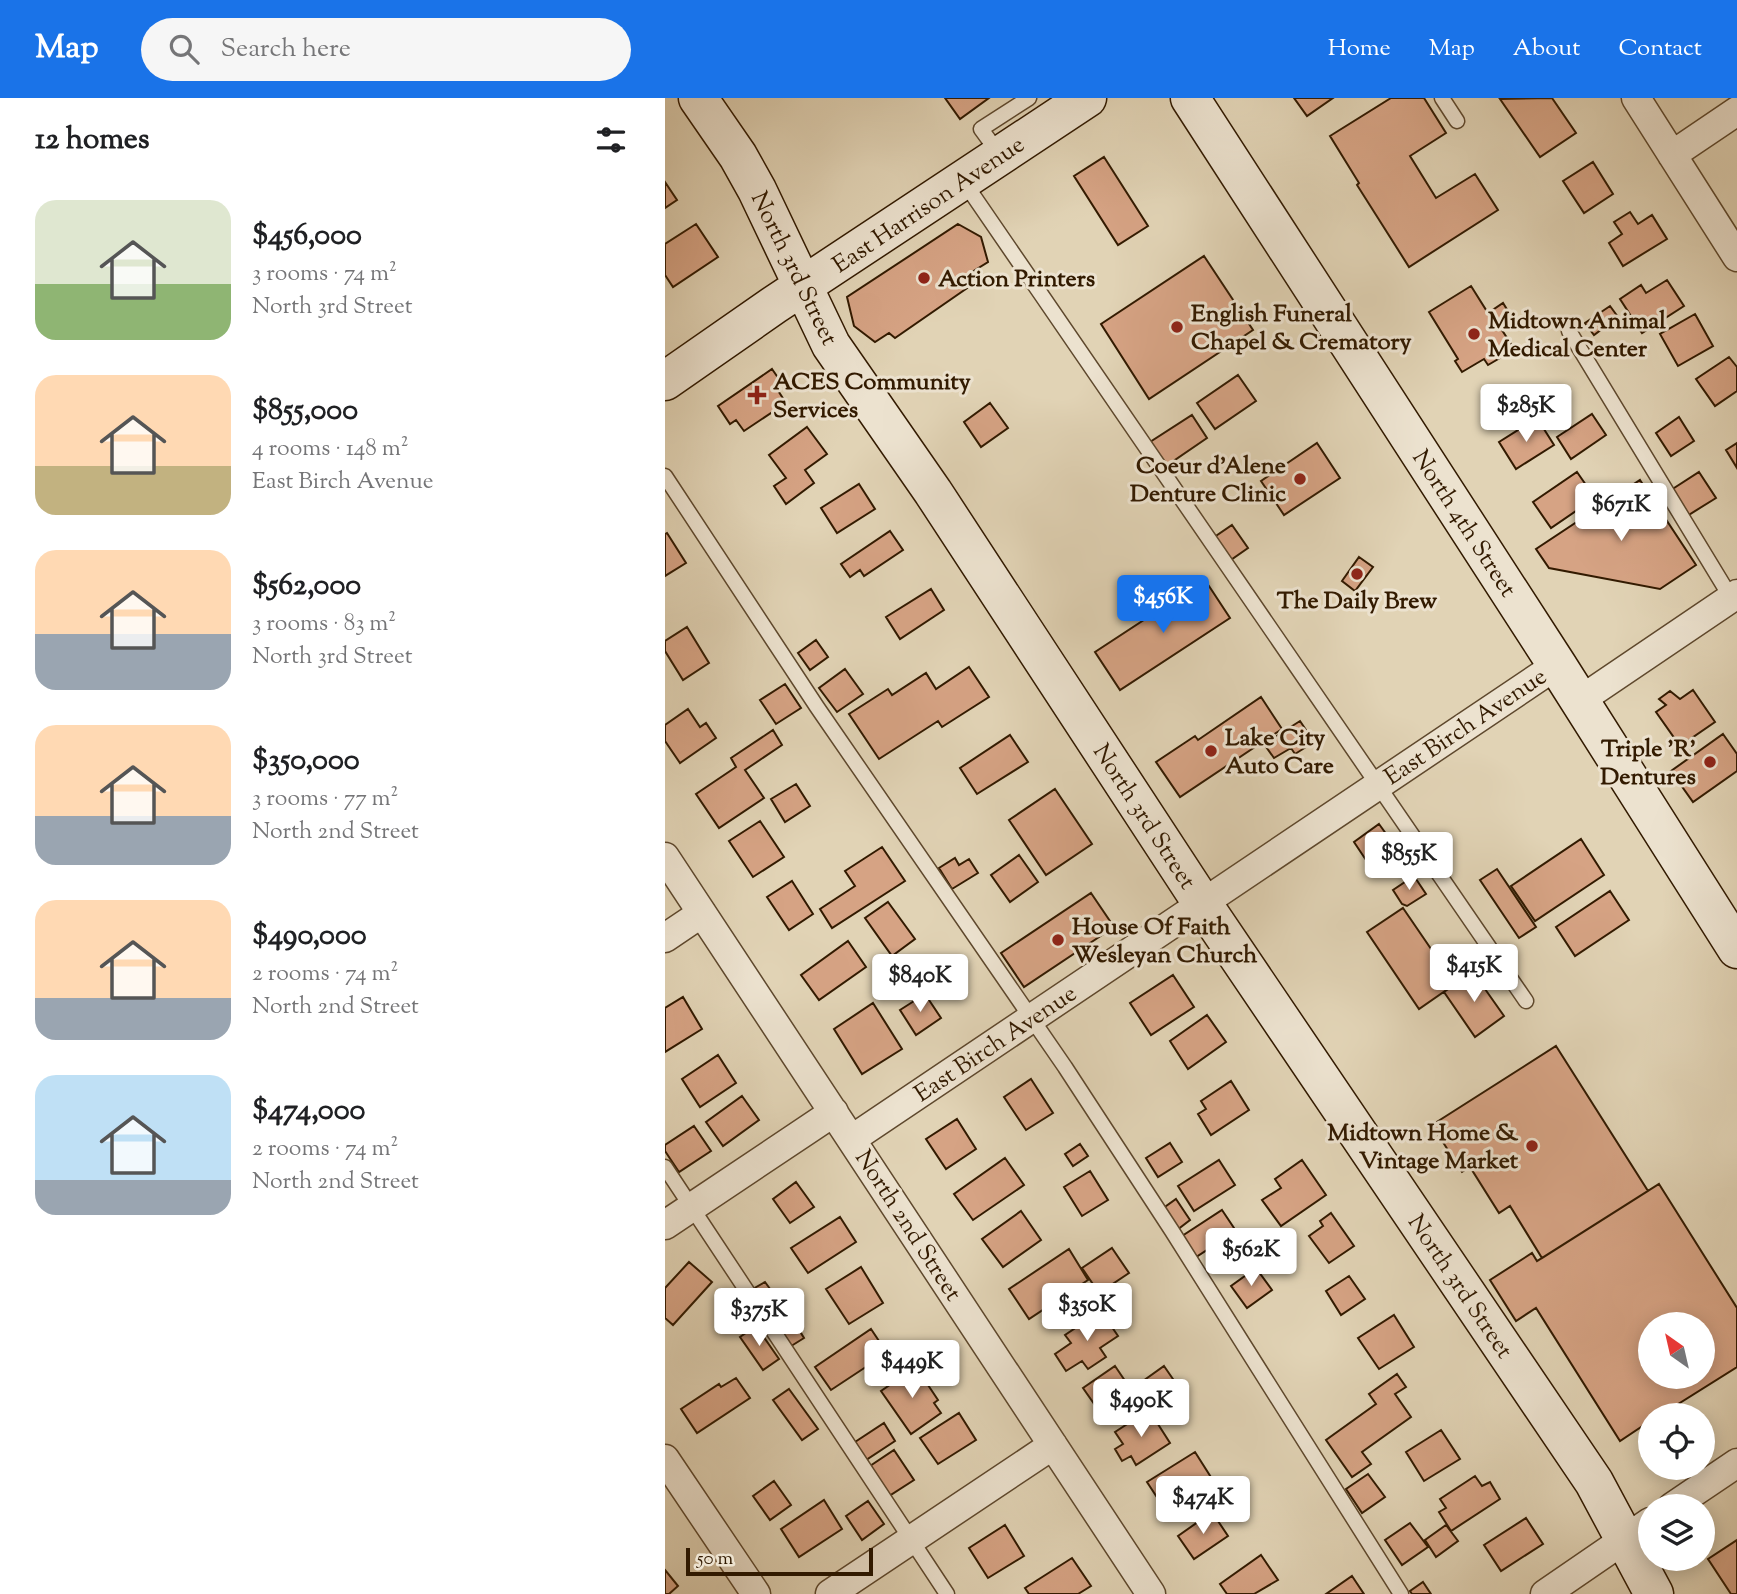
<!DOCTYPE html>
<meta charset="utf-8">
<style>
:root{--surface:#fff;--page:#f6f6f6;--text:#202124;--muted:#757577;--accent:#1a73e8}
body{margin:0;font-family:"Sorts Mill Goudy",serif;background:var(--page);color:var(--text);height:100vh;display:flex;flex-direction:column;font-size:26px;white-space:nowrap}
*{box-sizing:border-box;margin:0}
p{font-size:23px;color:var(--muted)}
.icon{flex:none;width:38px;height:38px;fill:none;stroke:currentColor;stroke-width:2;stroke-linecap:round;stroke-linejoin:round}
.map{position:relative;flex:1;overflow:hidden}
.panel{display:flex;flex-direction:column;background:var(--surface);width:665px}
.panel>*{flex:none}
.needle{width:46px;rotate:326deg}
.buttons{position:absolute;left:973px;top:1214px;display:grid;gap:14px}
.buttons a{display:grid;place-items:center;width:77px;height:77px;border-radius:50%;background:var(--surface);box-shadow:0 4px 18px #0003;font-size:35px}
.scale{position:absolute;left:21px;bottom:18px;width:187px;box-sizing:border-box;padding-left:7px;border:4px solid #321a00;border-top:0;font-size:19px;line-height:24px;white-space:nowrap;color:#321a00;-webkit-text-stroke:5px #ece2cf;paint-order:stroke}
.price{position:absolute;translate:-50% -60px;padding:0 16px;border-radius:7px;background:#fff;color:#222;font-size:23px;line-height:46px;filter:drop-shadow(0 2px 4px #0008)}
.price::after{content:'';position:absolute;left:50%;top:42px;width:21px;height:16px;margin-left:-10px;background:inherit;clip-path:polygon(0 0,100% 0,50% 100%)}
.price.selected{background:var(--accent);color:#fff}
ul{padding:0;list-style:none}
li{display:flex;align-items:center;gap:21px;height:175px;padding:0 35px}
li span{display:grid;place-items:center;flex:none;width:196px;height:140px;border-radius:21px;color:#555}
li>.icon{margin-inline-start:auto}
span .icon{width:84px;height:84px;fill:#fffc;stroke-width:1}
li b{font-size:30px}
h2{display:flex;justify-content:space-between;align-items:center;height:84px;padding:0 35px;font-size:30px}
header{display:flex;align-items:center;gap:42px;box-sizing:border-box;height:98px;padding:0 35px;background:var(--accent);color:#fff}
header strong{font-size:33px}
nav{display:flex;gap:38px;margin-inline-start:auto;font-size:24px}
.search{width:490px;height:63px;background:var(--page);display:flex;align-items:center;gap:18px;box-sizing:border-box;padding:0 24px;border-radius:38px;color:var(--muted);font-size:26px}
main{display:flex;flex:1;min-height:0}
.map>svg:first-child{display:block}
.building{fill:#d6a384;stroke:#321a00;stroke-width:2;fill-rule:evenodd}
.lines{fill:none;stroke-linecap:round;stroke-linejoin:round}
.lane-casing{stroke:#5e482d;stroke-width:17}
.street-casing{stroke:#5e482d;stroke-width:31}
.secondary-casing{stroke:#321a00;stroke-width:41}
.lane{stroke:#ece2cf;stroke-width:14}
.street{stroke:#ece2cf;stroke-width:28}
.secondary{stroke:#ece2cf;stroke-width:38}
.poi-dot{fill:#8f2418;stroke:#ece2cf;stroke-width:2.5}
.labels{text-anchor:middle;stroke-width:6;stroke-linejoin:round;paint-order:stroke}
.street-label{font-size:24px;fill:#321a00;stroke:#ece2cf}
.poi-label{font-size:24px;font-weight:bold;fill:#321a00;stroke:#ece2cf;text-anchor:start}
</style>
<header>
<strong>Map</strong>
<div class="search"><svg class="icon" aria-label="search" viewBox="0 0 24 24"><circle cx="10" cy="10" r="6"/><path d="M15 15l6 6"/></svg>Search here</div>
<nav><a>Home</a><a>Map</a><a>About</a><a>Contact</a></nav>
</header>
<main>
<section class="panel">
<h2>12 homes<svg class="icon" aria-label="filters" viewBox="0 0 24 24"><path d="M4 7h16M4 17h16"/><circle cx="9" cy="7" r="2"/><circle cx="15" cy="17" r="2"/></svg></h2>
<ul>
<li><span style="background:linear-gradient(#dfe7d0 60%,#8fb573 0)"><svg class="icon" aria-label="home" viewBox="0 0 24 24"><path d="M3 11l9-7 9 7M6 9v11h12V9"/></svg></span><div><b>$456,000</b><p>3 rooms · 74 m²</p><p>North 3rd Street</p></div></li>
<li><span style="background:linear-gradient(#ffd9b3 65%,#c2b280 0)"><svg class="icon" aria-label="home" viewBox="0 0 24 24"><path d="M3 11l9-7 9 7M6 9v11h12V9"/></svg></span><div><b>$855,000</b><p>4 rooms · 148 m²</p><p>East Birch Avenue</p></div></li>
<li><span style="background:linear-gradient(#ffd9b3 60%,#9aa5b1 0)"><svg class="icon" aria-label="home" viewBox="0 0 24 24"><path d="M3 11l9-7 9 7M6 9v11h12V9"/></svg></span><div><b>$562,000</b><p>3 rooms · 83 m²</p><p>North 3rd Street</p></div></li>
<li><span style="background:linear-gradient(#ffd9b3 65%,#9aa5b1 0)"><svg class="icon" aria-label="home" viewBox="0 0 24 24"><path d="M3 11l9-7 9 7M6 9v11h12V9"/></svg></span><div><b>$350,000</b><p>3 rooms · 77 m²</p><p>North 2nd Street</p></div></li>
<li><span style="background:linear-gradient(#ffd9b3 70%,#9aa5b1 0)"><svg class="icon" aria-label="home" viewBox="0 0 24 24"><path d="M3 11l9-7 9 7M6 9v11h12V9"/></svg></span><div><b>$490,000</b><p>2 rooms · 74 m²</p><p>North 2nd Street</p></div></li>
<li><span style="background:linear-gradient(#bfe0f5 75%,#9aa5b1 0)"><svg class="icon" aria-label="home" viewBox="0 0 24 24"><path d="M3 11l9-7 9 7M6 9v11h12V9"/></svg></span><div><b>$474,000</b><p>2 rooms · 74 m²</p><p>North 2nd Street</p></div></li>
</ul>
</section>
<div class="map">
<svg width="1072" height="1496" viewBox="0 0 1072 1496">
<rect width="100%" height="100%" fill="#e1d3b5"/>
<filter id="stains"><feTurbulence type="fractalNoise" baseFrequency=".00286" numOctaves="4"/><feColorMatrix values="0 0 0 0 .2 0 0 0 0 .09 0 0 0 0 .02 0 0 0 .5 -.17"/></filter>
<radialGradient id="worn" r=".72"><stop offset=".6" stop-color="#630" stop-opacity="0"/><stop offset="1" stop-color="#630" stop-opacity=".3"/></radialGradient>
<path class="building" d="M280 0H324L295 21Z
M629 0H668L642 18Z
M726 0H759L781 35 745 58 771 100 810 76 833 112 744 169 692 87 694 85 665 38Z
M887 0 911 35 875 59 835 1Z
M439 59 483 128 453 147 409 78Z
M928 64 948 96 919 115 898 83Z
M0 84 12 102 0 110Z
M965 114 973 126 987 117 1002 141 958 168 944 145 957 136 949 124Z
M31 126 53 159 8 189 0 177V146Z
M293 126 316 139 323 164 307 174 308 186 230 240 224 235 210 244 189 228 182 199Z
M539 158 588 232 484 301 436 226Z
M1002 182 1019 208 977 235 955 201 976 187 981 195Z
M806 188 823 215 838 205 846 218 833 226 846 246 832 255 835 260 823 267 819 261 797 274 790 263 793 261 764 214Z
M945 208 953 219 929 237 920 225Z
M1030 216 1048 248 1013 268 995 236Z
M1064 259 1072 269V293L1050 308 1031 281Z
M107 271 116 284 110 288 121 305 79 333 71 322 65 326 53 308Z
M573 277 591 303 550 331 532 305Z
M325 305 343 330 316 349 299 324Z
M927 316 941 337 906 361 892 339Z
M527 317 542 340 501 368 485 344Z
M1014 319 1029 343 1006 358 991 335Z
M872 320 889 347 851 371 834 344Z
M142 329 162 356 140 372 149 385 121 406 109 388 121 380 104 357Z
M652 345 675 380 619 417 596 383Z
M1072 345V370L1061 352Z
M912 374 930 400 886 430 868 404Z
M1034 374 1051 400 1022 418 1006 392Z
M975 382 1031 467 995 491 884 470 871 451Z
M194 386 210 411 172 435 156 410Z
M567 427 583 450 560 466 545 442Z
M225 433 238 452 199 478 195 472 185 479 176 466Z
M2 435 21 465 0 478V436Z
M694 459 708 469 690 493 677 483Z
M540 482 565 520 455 592 430 554Z
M266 491 279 512 235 541 221 519Z
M22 529 44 565 18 582 0 553V543Z
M151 542 163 559 145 572 133 555Z
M304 569 324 599 277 629 273 623 214 661 184 616 223 591 227 597 261 575 271 591Z
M180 571 198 596 172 614 154 590Z
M120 586 136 610 111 626 95 602Z
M1028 592 1050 624 1015 648 991 614 1001 607 994 601 1005 593 1015 601Z
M596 599 617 631 515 699 491 664 530 638 533 642Z
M23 611 35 629 41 625 51 640 15 665 0 643V627Z
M635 623 649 644 630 656 626 650 609 660 599 646Z
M108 632 117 647 80 672 99 700 54 730 31 696 71 669 66 660Z
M1058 636 1072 656V673L1028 704 1006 673Z
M345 637 363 664 312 696 295 670Z
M131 686 145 708 120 724 106 701Z
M390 691 427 746 381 777 344 722Z
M95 723 119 759 88 779 64 743Z
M714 726 732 751 728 754 733 762 715 775 710 768 707 771 689 744Z
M916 741 939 777 870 823 846 788Z
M217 749 240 783 167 830 155 811 190 788 180 773Z
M354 757 373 784 345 804 326 777Z
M290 760 294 767 304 761 313 775 287 791 274 770Z
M832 771 871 829 854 840 815 782Z
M749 778 761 796 742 808 737 806 728 792Z
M127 783 148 816 124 832 102 799Z
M945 793 964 822 910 858 891 829Z
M426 795 449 829 359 889 336 855Z
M223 804 250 841 227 858 200 820Z
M738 810 790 886 754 911 702 834Z
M183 843 201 869 154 902 136 877Z
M808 874 839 918 810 939 779 894Z
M508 877 529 909 486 937 465 905Z
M260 896 276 920 251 937 235 912Z
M18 899 37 931 0 954V910Z
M208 905 237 951 197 976 169 931Z
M542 917 561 944 523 971 505 943Z
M891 948 983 1093 877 1160 845 1108 834 1115 805 1069 797 1074 767 1027Z
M53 957 71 985 35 1009 17 981Z
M366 981 388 1015 361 1032 339 999Z
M566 983 584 1012 546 1037 533 1016 541 1011 536 1003Z
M77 998 94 1022 58 1048 41 1024Z
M292 1021 311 1051 281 1071 261 1041Z
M29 1028 46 1053 14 1074 0 1053V1047Z
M505 1045 517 1064 493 1079 481 1060Z
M415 1046 423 1058 408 1068 400 1056Z
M340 1060 359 1087 308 1122 289 1096Z
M554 1062 570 1087 529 1113 513 1088Z
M637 1062 661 1097 616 1128 597 1102 616 1090 610 1081Z
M425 1073 443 1102 417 1118 399 1089Z
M131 1084 149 1109 125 1125 108 1101Z
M994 1086 1072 1210V1269L994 1318H985V1323L955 1343 871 1210 851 1223 825 1182 867 1155 872 1163ZM985 1227H1038V1279H985Z
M511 1101 525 1122 512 1132 497 1111Z
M557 1112 571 1133 528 1161 514 1140Z
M356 1113 376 1142 338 1169 317 1141Z
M666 1115 689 1148 664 1165 644 1138 658 1128 655 1123Z
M175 1119 191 1144 143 1175 126 1150Z
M447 1150 464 1175 434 1195 417 1170Z
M404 1151 423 1182 364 1221 344 1191Z
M24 1164 47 1184 8 1227 0 1220V1190Z
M196 1169 218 1205 184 1226 161 1191Z
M591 1170 607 1192 582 1210 566 1188Z
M684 1178 700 1201 676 1217 661 1193Z
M100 1184 113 1202 129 1192 137 1205 123 1214 139 1240 123 1250 86 1192Z
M436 1213 453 1238 435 1250 441 1259 423 1271 417 1263 401 1273 390 1256 406 1245 400 1237Z
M729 1217 749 1249 714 1271 693 1240Z
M91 1228 114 1261 98 1272 75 1239Z
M206 1231 222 1255 166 1292 150 1269Z
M450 1268 473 1302 441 1323 418 1290Z
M499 1268 510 1284 489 1299 478 1283Z
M251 1269 273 1302 269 1305 276 1315 246 1336 216 1293Z
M732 1276 741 1289 730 1296 746 1319 697 1354 706 1366 687 1379 661 1342 711 1306 704 1296Z
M71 1280 85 1300 32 1335 16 1311 54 1286 56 1289Z
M124 1291 153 1331 137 1342 108 1302Z
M484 1312 505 1345 471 1367 466 1358 457 1363 450 1351 458 1346 450 1334Z
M294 1315 311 1342 273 1366 255 1340Z
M219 1325 230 1343 201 1362 190 1344Z
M776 1332 795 1361 759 1383 741 1354Z
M229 1352 249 1382 224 1398 205 1368Z
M530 1354 549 1384 533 1394 529 1387 497 1407 482 1384Z
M703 1376 720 1399 697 1415 681 1391Z
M810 1378 817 1388 825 1384 835 1401 786 1433 774 1414 781 1410 775 1401Z
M109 1383 126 1407 105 1422 88 1398Z
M159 1402 177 1431 134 1459 116 1431Z
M203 1403 219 1426 197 1442 181 1418Z
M547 1414 563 1438 529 1461 513 1438Z
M861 1420 878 1446 836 1473 819 1447Z
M745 1425 763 1449 737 1467 720 1442Z
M340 1427 359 1458 323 1480 304 1450Z
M781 1427 793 1443 771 1459 760 1442Z
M1072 1442V1496H1066L1043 1461Z
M596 1457 613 1482 589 1496H562L555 1486Z
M407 1460 426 1488 413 1496H364L360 1490Z
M0 1472 13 1488 4 1496H0Z
M687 1478 699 1496H661Z
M758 1484 766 1496H747L745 1493Z"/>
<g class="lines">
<g class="lane-casing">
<path id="lane" d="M777 0 792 23
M335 57 316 31 364 0
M299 84 861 903
M904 233 1068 503
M0 378 152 609 400 969 507 1133 736 1496
M0 1069 282 1496"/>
</g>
<g class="street-casing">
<path id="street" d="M971 0 1072 159
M1007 57 1072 13
M914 603 1072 496
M0 759 486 1496
M0 840 37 815
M187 1041 892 567
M0 1127 169 1014
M0 1361 91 1496
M1007 1409 1072 1365
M165 1496 388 1347
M880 1496 985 1424"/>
</g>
<g class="secondary-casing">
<path id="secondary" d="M33 0 73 58 92 92 166 247 268 394 537 805 929 1384 989 1496
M525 0 892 567 1072 851
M0 283 109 207 422 0"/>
</g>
<use href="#lane" class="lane"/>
<use href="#street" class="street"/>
<use href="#secondary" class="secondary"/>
</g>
<g class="poi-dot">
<circle cx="259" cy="180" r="7"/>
<circle cx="512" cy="229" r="7"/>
<circle cx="809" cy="236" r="7"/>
<path d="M88.5 286.5h7v7h7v7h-7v7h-7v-7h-7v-7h7z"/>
<circle cx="635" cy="381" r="7"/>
<circle cx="692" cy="476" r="7"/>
<circle cx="546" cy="653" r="7"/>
<circle cx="1045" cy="664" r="7"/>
<circle cx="393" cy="842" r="7"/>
<circle cx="867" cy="1048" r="7"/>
</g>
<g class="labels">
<g class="street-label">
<text transform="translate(263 106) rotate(-34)" y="8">East Harrison Avenue</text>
<text transform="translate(130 170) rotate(64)" y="8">North 3rd Street</text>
<text transform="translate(800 425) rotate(57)" y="8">North 4th Street</text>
<text transform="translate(800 628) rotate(-34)" y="8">East Birch Avenue</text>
<text transform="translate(480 718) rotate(57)" y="8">North 3rd Street</text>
<text transform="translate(330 945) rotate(-34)" y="8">East Birch Avenue</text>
<text transform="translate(244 1127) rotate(57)" y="8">North 2nd Street</text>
<text transform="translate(796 1188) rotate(56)" y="8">North 3rd Street</text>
</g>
<g class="poi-label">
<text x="273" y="188">Action Printers</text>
<text x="526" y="223">English Funeral<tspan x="526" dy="28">Chapel &amp; Crematory</tspan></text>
<text x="823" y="230">Midtown Animal<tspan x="823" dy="28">Medical Center</tspan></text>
<text x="108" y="291">ACES Community<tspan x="108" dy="28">Services</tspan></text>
<text x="621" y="375" text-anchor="end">Coeur d'Alene<tspan x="621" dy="28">Denture Clinic</tspan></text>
<text x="692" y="510" text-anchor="middle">The Daily Brew</text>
<text x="560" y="647">Lake City<tspan x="560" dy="28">Auto Care</tspan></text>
<text x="1031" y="658" text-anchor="end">Triple 'R'<tspan x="1031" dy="28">Dentures</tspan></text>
<text x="407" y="836">House Of Faith<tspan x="407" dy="28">Wesleyan Church</tspan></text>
<text x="853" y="1042" text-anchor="end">Midtown Home &amp;<tspan x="853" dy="28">Vintage Market</tspan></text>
</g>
</g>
<rect width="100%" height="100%" filter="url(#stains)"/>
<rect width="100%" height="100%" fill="url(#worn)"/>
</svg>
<div class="buttons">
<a><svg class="needle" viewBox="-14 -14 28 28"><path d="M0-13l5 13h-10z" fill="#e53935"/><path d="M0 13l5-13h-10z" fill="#757577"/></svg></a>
<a><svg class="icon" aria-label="locate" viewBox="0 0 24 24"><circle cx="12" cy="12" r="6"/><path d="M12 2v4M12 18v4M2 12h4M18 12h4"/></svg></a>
<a><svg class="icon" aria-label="layers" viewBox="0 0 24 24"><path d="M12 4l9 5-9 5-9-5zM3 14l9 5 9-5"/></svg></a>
</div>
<div class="scale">50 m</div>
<b class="price" style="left:861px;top:346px">$285K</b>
<b class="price" style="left:956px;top:445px">$671K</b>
<b class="price selected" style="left:498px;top:537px">$456K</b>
<b class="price" style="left:744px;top:794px">$855K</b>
<b class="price" style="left:809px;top:906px">$415K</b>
<b class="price" style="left:255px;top:916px">$840K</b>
<b class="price" style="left:586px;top:1190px">$562K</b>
<b class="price" style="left:422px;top:1245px">$350K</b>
<b class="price" style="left:94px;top:1250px">$375K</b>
<b class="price" style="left:247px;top:1302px">$449K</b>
<b class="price" style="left:476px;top:1341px">$490K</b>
<b class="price" style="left:538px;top:1438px">$474K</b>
</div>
</main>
